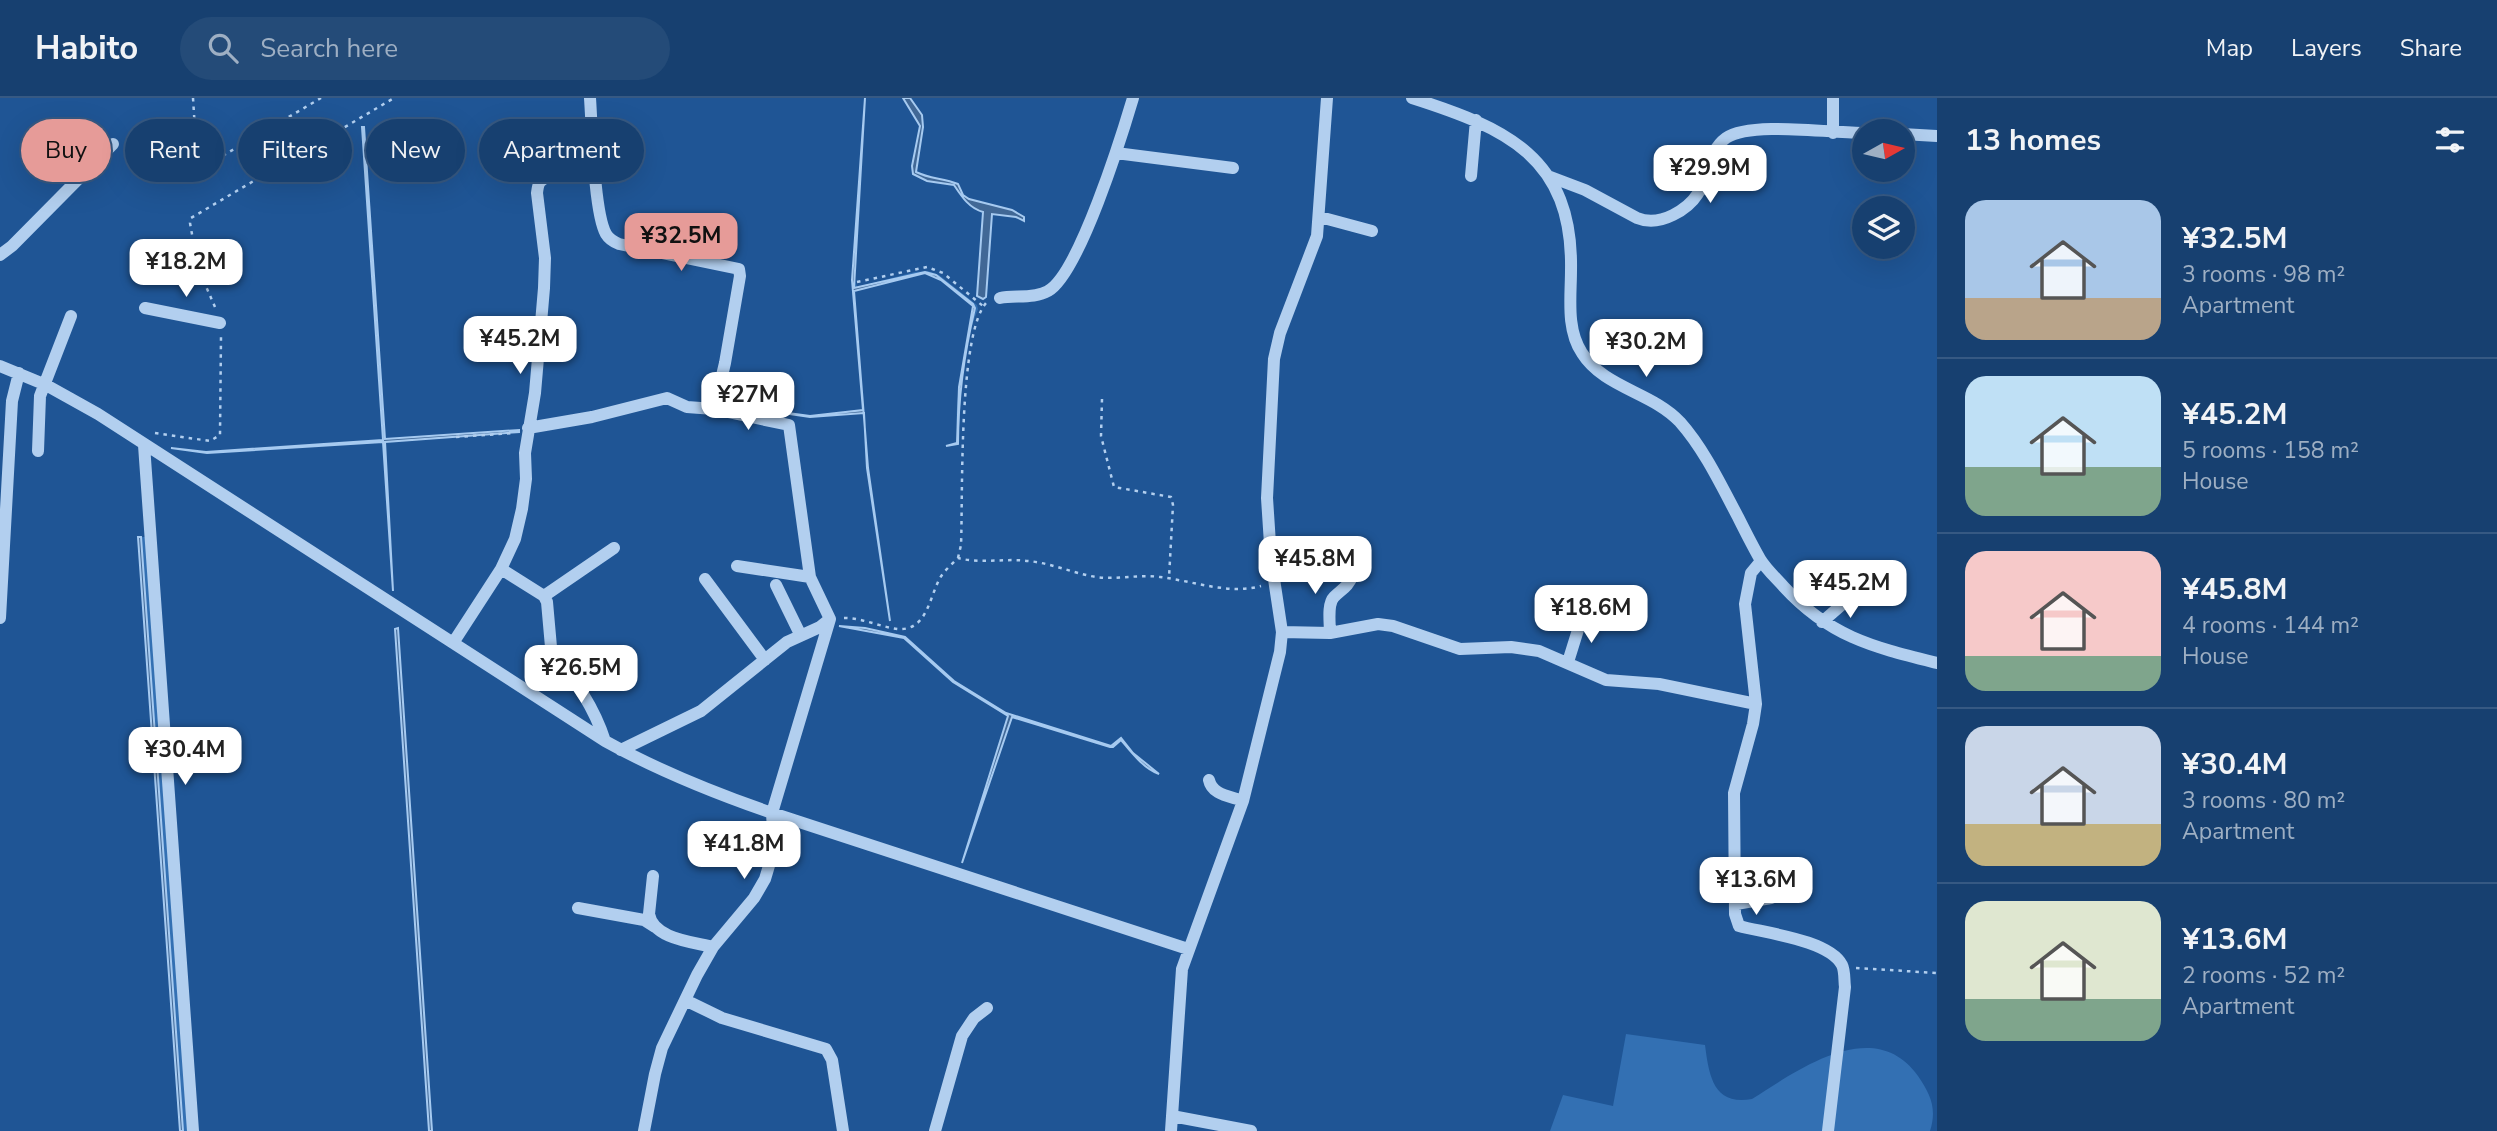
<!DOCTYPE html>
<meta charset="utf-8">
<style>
:root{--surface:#174070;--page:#244b78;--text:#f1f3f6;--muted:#9eafc3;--line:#365983;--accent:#e69b98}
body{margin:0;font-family:"Nunito Sans",sans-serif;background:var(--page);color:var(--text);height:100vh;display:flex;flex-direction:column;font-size:26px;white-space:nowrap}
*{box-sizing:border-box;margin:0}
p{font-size:23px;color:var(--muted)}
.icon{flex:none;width:38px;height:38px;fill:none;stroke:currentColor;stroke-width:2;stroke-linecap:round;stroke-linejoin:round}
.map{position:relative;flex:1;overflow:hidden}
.side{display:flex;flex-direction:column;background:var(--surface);width:560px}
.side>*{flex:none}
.guide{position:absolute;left:21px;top:21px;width:665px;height:63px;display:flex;gap:14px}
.needle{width:46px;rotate:82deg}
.tools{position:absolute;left:1852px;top:21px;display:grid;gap:14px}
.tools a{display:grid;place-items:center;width:63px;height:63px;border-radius:50%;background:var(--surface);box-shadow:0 7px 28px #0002,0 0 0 2px var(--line);font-size:35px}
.price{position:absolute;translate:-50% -60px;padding:0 16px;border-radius:14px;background:#fff;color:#222;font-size:23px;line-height:46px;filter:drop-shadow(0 2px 4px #0008)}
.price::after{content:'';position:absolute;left:50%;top:42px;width:21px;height:16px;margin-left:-10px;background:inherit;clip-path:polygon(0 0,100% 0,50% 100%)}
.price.active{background:var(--accent);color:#111}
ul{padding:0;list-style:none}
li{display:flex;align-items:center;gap:21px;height:175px;padding:0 28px}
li+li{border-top:2px solid var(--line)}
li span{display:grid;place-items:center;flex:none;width:196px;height:140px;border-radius:21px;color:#555}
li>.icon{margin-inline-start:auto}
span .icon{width:84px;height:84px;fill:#fffc;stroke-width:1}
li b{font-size:30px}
h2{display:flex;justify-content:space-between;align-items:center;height:84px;padding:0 28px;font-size:30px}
.pill{padding:0 24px;border-radius:32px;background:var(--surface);box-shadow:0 7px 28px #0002,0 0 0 2px var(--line);font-size:24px;line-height:63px}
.pill.active{background:var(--accent);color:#111}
header{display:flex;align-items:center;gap:42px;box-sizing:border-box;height:98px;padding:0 35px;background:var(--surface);border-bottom:2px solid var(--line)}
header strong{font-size:33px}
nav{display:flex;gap:38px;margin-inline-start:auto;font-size:24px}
.search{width:490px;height:63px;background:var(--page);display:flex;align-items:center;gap:18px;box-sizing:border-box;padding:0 24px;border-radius:38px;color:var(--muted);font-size:26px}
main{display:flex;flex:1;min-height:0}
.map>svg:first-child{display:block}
.green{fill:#3370b3}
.water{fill:#416896;stroke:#a6caf0;stroke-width:2}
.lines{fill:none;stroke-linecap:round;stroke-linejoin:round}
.path{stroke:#b2cfef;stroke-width:2.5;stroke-dasharray:3.5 5;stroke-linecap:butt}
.minor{stroke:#b2cfef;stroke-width:12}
</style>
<header>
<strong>Habito</strong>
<div class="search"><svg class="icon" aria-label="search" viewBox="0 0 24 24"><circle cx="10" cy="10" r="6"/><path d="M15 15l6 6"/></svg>Search here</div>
<nav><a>Map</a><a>Layers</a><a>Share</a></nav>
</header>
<main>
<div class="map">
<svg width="1937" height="1033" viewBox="0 0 1937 1033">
<rect width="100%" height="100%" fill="#1f5595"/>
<path class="green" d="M928 173 939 177 977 207 978 211C961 253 960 301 959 346 951 310 966 248 975 210L973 206 936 177 925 174 854 191 853 182H855L857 189 915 174Z
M141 439H146L188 1033H183Z
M1626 936 1705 947C1709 977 1713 1008 1752 1001 1798 972 1874 916 1918 978 1931 997 1937 1011 1930 1033H1550L1563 997 1613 1008Z"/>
<path class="water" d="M865 0 854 190 925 174 936 177 973 206 975 210C964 256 958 299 958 346L946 348 957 345 959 289 973 208 941 182 925 175 854 193 868 370 890 523 867 370 864 315 810 319 720 306 810 318 863 312 852 182Z
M903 0H910L922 17 923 29 916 74C930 81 943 80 958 86L963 97 969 101 1012 112 1024 119V123L1016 119 992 116 986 199 983 201 977 198 983 114C969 110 962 99 954 87L927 83 913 76 912 68 920 28Z
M362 29H364L385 341 519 332V334L385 344 393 493 383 344 207 355 171 350 206 354 383 342Z
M138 439H141L183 1033H180Z
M839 528 865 530 905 539 954 583 1006 615 1111 648 1121 640 1133 655 1159 676C1144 671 1131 654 1121 642L1113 649H1110L1012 619 962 765 1008 618 953 584 904 540Z
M398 530 432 1033H429L395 531Z"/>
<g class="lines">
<path class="path" d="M193 0 197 63 200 67H207L321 0
M857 184 927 169 943 175 983 208
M215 209 198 170 190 125 191 120 394 0
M1102 301 1101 338 1114 389 1171 399 1173 407 1169 480
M155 335 210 343 220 337 221 239
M456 339 514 335
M958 460 961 447C963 402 958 233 987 204
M844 520C863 520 880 529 898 531 927 533 929 500 940 480 944 473 952 466 958 460 980 466 1005 460 1028 463 1051 465 1072 475 1096 479 1117 482 1139 476 1160 479 1193 483 1229 497 1261 488
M1856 870 1937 875"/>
<path class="minor" d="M590 0C592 28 594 115 606 136 609 141 614 144 619 146L739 171 740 178 725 265 714 311
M1412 0C1506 30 1573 59 1571 172 1571 199 1566 231 1582 255 1604 290 1652 294 1680 324 1704 351 1721 387 1738 419 1745 433 1752 447 1760 461 1766 471 1776 480 1784 489 1830 539 1873 549 1937 565
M1833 0V35
M1902 36 1937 38
M1116 55 1233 70
M1681 74 1701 92
M1471 78 1476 22
M1548 78 1585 92 1637 120C1649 125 1661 123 1673 117 1716 96 1700 59 1726 40 1750 23 1832 35 1864 35
M1320 119 1372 133
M0 157 12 148 113 46
M1000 200C1014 197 1035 201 1048 193 1079 176 1122 37 1133 0
M145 210 220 225
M0 268 46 287 98 316 605 643C659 673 714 695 772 715L1188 851
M528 330 592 319 667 300 687 309 714 311 789 327 810 479 830 521 772 715 774 751 765 781 754 800 713 849 697 877 662 950 655 976 644 1033
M144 347 193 1033
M38 353 40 298 71 218
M1761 463 1751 475 1745 506 1756 606 1753 626 1734 695 1735 816 1739 828C1765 835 1829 842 1842 867 1845 873 1844 882 1845 889L1828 1033
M737 468 810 479
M501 471 544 498 547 504 551 549 553 556C576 583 594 609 605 643
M705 481 765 562
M776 487 800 536
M544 498 614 450
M0 520 12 303 19 275
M1822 524 1853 497 1867 495
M1282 534 1330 535 1378 526 1393 528 1460 551 1511 549 1539 553 1606 582 1659 586 1756 606
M1330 535C1330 525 1327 506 1334 499 1342 491 1348 489 1353 477
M453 545 501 471 515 441 522 411 526 381 525 355 535 295 544 190 545 160 537 95C538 86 539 82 548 79L595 74
M1568 564 1582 519
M621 652 701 613 787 544 820 529 830 521
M1209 682C1212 697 1230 698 1243 703
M653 778 649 816C653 841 693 844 713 849
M1736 806 1771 800
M578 810 644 822 655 829
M685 902 722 920 826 951 832 962 843 1033
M1172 1018 1251 1033
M935 1033 962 938 974 920 987 910
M1171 1033 1182 871 1243 703 1280 554 1282 534 1271 461 1267 400 1274 261 1280 235 1317 138 1327 0"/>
</g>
</svg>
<div class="tools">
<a><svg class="needle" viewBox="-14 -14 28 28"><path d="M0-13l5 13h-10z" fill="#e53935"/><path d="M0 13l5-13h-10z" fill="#9eafc3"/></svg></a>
<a><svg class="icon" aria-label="layers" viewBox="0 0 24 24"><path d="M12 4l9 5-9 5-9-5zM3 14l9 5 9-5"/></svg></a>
</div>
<b class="price" style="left:1710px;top:107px">¥29.9M</b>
<b class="price active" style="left:681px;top:175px">¥32.5M</b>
<b class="price" style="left:186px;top:201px">¥18.2M</b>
<b class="price" style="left:520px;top:278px">¥45.2M</b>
<b class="price" style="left:1646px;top:281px">¥30.2M</b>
<b class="price" style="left:748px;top:334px">¥27M</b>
<b class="price" style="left:1315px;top:498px">¥45.8M</b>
<b class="price" style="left:1850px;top:522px">¥45.2M</b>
<b class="price" style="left:1591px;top:547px">¥18.6M</b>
<b class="price" style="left:581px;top:607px">¥26.5M</b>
<b class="price" style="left:185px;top:689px">¥30.4M</b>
<b class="price" style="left:744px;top:783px">¥41.8M</b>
<b class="price" style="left:1756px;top:819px">¥13.6M</b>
<div class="guide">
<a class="pill active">Buy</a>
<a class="pill">Rent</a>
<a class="pill">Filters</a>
<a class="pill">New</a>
<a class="pill">Apartment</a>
</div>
</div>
<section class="side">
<h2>13 homes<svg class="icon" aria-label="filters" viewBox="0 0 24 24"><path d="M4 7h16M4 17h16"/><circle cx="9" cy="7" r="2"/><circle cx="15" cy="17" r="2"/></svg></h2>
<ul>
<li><span style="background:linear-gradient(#a9c7e8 70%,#b9a48a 0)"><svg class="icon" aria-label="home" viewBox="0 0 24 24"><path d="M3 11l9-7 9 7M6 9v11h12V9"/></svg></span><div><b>¥32.5M</b><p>3 rooms · 98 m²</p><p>Apartment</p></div></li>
<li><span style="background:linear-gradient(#bfe0f5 65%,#7fa58c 0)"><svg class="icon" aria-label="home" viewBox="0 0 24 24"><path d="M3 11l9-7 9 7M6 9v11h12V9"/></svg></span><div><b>¥45.2M</b><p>5 rooms · 158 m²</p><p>House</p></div></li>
<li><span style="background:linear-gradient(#f6c9c9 75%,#7fa58c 0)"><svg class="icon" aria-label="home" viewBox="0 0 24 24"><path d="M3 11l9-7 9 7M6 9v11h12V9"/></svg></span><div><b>¥45.8M</b><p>4 rooms · 144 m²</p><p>House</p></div></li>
<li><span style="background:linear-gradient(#c9d6e8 70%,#c2b280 0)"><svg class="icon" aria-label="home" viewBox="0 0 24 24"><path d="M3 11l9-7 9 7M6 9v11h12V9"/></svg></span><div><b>¥30.4M</b><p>3 rooms · 80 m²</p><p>Apartment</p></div></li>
<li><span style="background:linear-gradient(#dfe7d0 70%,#7fa58c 0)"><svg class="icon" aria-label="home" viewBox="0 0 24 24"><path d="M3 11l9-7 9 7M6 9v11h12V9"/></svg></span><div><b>¥13.6M</b><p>2 rooms · 52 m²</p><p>Apartment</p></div></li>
</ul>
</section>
</main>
